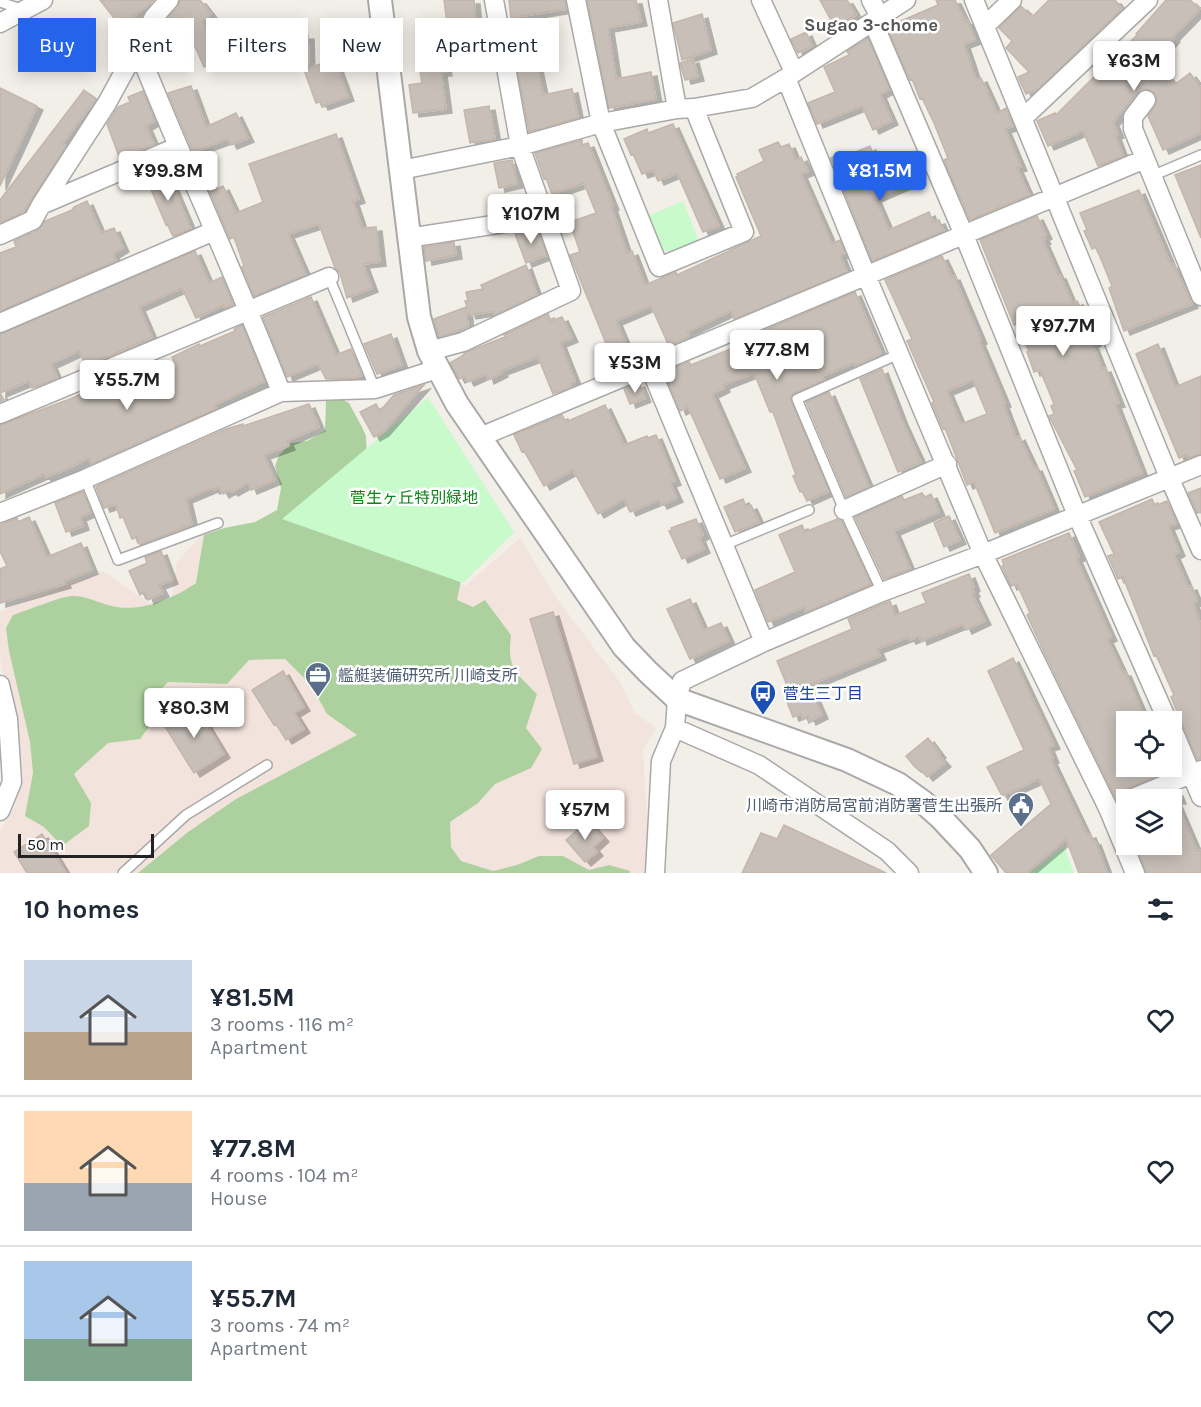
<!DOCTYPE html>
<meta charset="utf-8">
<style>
:root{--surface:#fff;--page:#f6f6f7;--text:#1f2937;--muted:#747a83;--line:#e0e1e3;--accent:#2563eb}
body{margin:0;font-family:Karla,"Noto Sans JP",sans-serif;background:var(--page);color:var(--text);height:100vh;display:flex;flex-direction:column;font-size:22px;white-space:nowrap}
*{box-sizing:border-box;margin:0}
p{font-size:20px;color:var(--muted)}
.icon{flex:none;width:33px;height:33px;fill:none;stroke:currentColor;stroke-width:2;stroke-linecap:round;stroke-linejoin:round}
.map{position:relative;height:873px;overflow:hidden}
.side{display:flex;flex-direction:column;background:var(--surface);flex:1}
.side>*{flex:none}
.top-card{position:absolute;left:18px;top:18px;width:600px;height:54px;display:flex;gap:12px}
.buttons{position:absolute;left:1116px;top:711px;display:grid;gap:12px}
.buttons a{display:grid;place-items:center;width:66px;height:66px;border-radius:0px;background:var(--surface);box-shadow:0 3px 15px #0003;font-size:30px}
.scale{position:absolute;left:18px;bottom:15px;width:136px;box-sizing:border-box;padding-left:6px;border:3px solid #222;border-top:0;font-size:16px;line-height:21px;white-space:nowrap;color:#222;-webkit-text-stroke:4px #fff;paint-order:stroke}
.price{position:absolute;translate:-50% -51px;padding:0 14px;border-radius:6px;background:#fff;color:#222;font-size:20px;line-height:39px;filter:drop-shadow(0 2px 3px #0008)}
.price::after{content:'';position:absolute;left:50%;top:36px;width:18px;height:14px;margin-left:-9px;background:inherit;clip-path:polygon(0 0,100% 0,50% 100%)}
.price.selected{background:var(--accent);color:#fff}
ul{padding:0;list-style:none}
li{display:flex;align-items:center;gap:18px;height:150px;padding:0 24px}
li+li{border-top:2px solid var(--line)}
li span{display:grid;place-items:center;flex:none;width:168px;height:120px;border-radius:0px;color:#555}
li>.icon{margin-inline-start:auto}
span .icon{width:72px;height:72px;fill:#fffc;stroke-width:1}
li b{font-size:26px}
h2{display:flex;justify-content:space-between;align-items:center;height:72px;padding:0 24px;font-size:26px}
.tag{padding:0 21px;border-radius:0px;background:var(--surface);box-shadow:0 3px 15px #0003;font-size:21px;line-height:54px}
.tag.selected{background:var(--accent);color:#fff}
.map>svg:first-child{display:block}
.military{fill:#f3e3dd}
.forest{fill:#add19e}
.park{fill:#c8facc}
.building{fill:#c7bfb8;stroke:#c4b6ab;stroke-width:1.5;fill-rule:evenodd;filter:url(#shadow)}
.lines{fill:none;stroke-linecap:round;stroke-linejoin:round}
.service-casing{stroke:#a9a9a9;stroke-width:12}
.minor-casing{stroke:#a9a9a9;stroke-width:21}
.tertiary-casing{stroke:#a9a9a9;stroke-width:26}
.service{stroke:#fff;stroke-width:9}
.minor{stroke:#fff;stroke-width:18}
.tertiary{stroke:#fff;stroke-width:22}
.labels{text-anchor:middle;stroke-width:5;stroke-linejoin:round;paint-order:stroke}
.park-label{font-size:16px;fill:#0c8416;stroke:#fff}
.service-label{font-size:16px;fill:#4e5e75;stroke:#fff;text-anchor:start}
.transit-label{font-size:16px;fill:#164399;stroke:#fff;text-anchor:start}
.neighbourhood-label{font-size:18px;font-weight:bold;fill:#555;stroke:#fff}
</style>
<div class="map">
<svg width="1201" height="873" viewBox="0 0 1201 873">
<defs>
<filter id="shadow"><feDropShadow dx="6" dy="4" stdDeviation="0" flood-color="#0004"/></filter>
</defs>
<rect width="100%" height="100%" fill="#f2efe9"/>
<path class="military" d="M277 517 465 586 520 538 555 596 622 685 634 712 656 728 643 750 650 873H0V830L15 806 21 764 0 658V611L103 571 152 605 172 596 177 562 200 537Z"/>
<path class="forest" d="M338 397 349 403 362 427 366 436 367 462 462 576 457 600 473 607 485 600 511 635C507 669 515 671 537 694L526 728 542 749 531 768 495 784 478 803 450 822 451 847 461 861 493 871 517 865 539 856H563L589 870 609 865 630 871V873H138L188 832 236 799 357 735 327 714 311 685 285 659 249 660 227 684 168 682 149 702 151 724 140 739 108 743 74 774 91 803 89 826 62 846 44 827 25 816 33 773 30 742 9 651 6 628 13 615C28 610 57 598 71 596 86 595 98 603 112 606 140 613 173 599 196 583L204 535 224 528 255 522 277 510 281 488 275 466 279 455 291 443 307 441 325 431 326 401Z"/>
<path class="park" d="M683 201 699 241 672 253 662 249 648 216Z
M428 397 514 532 463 583 282 519Z
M1064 847 1074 873H1030Z"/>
<path class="building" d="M100 0H154L121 27Z
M180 0H200L211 14 202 22 219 61 204 67 190 35 178 41 167 19 178 7Z
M444 0H474L477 34 441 38 446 72H441L446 109 413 113 409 85 422 83 419 65H422L416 27 447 23Z
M509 0H565L566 9 511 18Z
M587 0H636L641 22 608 28 616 79 651 72 656 99 609 108Z
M820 0H847L856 15 834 26Z
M936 0H955L965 21 967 20 975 40 964 44 976 80 981 78 997 113 1006 108 1013 126 1005 129 1021 167 1017 168 1029 195 970 220 944 160 948 158 934 123 922 98 920 99 912 79 910 80 887 27 938 5Z
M1049 0H1115L1122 9 1038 89 1026 94 1018 77 1029 72 1006 48 1012 41 999 28 1021 6 1032 17Z
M1166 0H1190L1200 9 1173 37 1174 38 1153 62 1175 84 1190 73 1201 88V133L1163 150 1148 116 1155 106 1157 96 1152 91 1147 89 1137 93 1113 122 1118 134 1115 135 1123 156 1098 166 1083 131 1048 146 1037 121 1055 113 1056 115 1102 69 1104 72 1124 52 1122 50 1137 35 1136 34Z
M702 14 711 50 682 60 673 23Z
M806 32 812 46 798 53 791 39Z
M308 35 309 64 295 65V60H292L291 36Z
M868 38 890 89 880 94 892 121 873 130 862 106 817 124 808 103 835 92 824 67 849 55 847 51Z
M535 58 543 95 572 89 578 118 529 132 516 62Z
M334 59 348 97 322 106 320 102 316 103 304 70Z
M693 59 698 77 685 80 680 63Z
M191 86 206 127 236 113 248 138 231 145 228 139 193 152 168 93Z
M0 88 37 106 0 186Z
M84 90 96 99 62 144 66 146 28 205 22 213 0 223V200Z
M143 91 155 121 146 126 154 144 120 159 107 124 118 107 130 102 128 97Z
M489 106 495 139 470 143 464 110Z
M673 124 719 226 703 232 677 173 658 181 653 170 642 174 633 154 631 155 624 139 647 129 648 133Z
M336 134 359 199 353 201 362 228 376 227 380 262 363 264 372 288 347 298 340 273 335 268 319 224 288 234 306 275 254 296 242 267 244 266 234 237 230 239 210 192 223 186 236 213 263 202 249 164Z
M582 140V145L588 143 613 206H611L627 253 632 251 645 285 676 272 677 275 761 236 736 177 738 176 737 174 764 161 759 150 778 142 781 147 789 144 796 160 801 157 808 171 801 174 832 244 840 240 845 253 840 255 847 272 734 319 731 311 687 332 689 336 669 346 651 306 616 321 632 359 616 368 570 255 580 252 571 226 575 225 573 221 596 213 584 183 552 194 546 178 544 179 535 153Z
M870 146 879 169 906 157 916 180 875 198 889 230 929 212 933 222 939 220 944 231 872 261 831 158 841 153 842 156 849 153V155Z
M512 160 517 184 499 188 494 163Z
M1201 165V238L1175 175Z
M158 167 165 182 170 180 191 229 173 236 167 224 166 225 144 173Z
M1139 190 1170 263 1171 265 1173 264 1192 304 1124 331 1109 288 1112 286 1096 247 1092 249 1084 231 1087 230 1080 213Z
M87 201 101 233 114 228 123 248 113 254 116 261 0 311V253L16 247 14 241 38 230 45 221 72 210 74 207Z
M1037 216 1046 235 1043 237 1045 240 1043 241 1058 275H1060L1072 303 1077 301 1090 328 1091 327 1095 336V342L1092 343 1102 369 1105 368 1119 403 1115 404 1142 473 1085 497 1074 471 1077 470 1049 416 1054 414 1051 406 1054 404 1040 370 1034 372 1027 352 1029 351 1017 324 1014 325 980 240Z
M537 229 547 255 526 263 515 234Z
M454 242 456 255 426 261 424 247Z
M195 251 209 283 222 277 233 305 225 308 223 305 196 318 182 288 139 307 152 337 86 366 79 351 51 364 57 378 32 388 29 381 0 393 4 400 0 402V334Z
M942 256 952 277 954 276 981 340 979 341 1005 403 1003 404 1016 438 1019 436 1034 468 1036 467 1054 509 995 533 974 482 967 485 945 428 943 429 932 403 934 402 907 341 912 339 885 280ZM973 380 987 414 961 424 947 391Z
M526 265 537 295 495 315 493 311 470 315 465 301H468L466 292 483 289 481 285Z
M855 292 881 353 855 366 854 363 822 376 824 380 794 393 790 398 829 491 807 501 802 491 800 492 793 476 796 475 773 412H770L754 373 723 385 724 388 712 394 745 468 720 479 688 407 680 411 664 372 689 362 691 365 743 344 744 339Z
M311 297 336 355 351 349 362 375 354 378 326 379 318 364 287 377 263 317Z
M466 307 468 327 439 337 434 319Z
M548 314 551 321 562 317 572 338 560 343 575 381 570 383 571 387 553 394 538 357 501 371 502 373 488 380 486 374 468 382 465 376 459 379 450 363 464 355V353L505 337 504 335Z
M242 325 265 381 214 405 216 409 91 464 89 458 65 470 45 477 44 474 0 494V425L70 399 122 375 125 382 174 362 172 357 199 344 200 346 235 331 234 329Z
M391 334 402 365 377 374 364 344Z
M1158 344 1175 387 1201 376V454L1188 458 1187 455 1179 458 1142 369 1136 354Z
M882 369 902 421 921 462 898 472 860 379Z
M639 383 645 398 630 404 624 389Z
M424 385 383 432 374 437 360 412 376 404 380 411 394 395Z
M829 392 869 487 846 497 806 402Z
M309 404 319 427 287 441 289 446 264 455 275 480 251 490 248 483 232 492 230 490 223 494 219 487 214 490 212 488 186 499 192 524 140 545 137 537 132 539 123 517 120 518 116 504 104 508 96 487 99 485 226 429 243 424V426Z
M605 405 624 445 647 436 648 438 656 435 675 481 670 483 677 498 661 505 659 500 630 512 624 499 598 514 573 470 544 486 524 451 522 452 514 435 562 415 566 422Z
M1201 488V512L1197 513 1188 493Z
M83 492 91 512 80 517 83 526 66 532 55 503Z
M922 493 925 497 931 494 939 512 894 531 910 569 884 579 855 517 902 496 904 500Z
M743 499 746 507 751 505 759 522 735 532 724 507Z
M1152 499 1155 506 1167 501 1177 523 1168 526 1179 552 1174 555 1188 587 1191 586 1197 601 1193 603 1201 625V759H1197L1181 721 1171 697 1174 695 1156 655 1154 656 1123 577 1118 579 1108 556 1114 554 1099 522Z
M949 516 960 540 944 547 934 523Z
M29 517 47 557 81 543 92 570 64 581 65 584 0 603V569L7 566 0 551V525L17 518 18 522Z
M696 519 703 535 699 537 704 549 682 559 669 531 672 530 671 528Z
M837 519 842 521 871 584 806 612 804 607 768 622 755 590 795 572 779 535 802 525 805 532Z
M1069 533 1079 557 1076 558 1111 637 1107 639 1123 673 1125 672 1145 719 1138 722H1126V766H1167L1169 771 1123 790 1119 794 1117 801 1045 654 1027 615 1030 613 1017 584 1011 586 1002 566 1004 565 1002 560Z
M161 551 172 580 159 585 163 593 148 600 145 592 140 595 129 571 147 563 145 557Z
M969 574 974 587 972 589 974 593 972 594 985 621 966 630 963 624 921 641 920 636 910 640 908 637 877 649 880 656 809 685 822 715 810 721 808 716 803 719 801 714 793 717 785 697 791 695 777 661 852 629 848 619 890 601 895 615 926 603 922 593Z
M690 599 704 630 721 623 729 641 690 659 667 609Z
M553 612 597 757 574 764 530 619Z
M1013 658 1054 745 1048 747 1053 759 1051 760 1087 835 1090 834 1093 841H1095L1107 873H1079L1066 839 1026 873H1006L991 855 1051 804 1039 779 1002 796 987 767 1024 750 988 671Z
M283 671 304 707 294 713 304 729 286 740 276 724 274 725 252 690Z
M195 706 224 754 194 773 164 725Z
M928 738 940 754 938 755 945 763 927 777 922 771 921 772 914 766 906 756Z
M1177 792 1180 800H1175L1197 851 1201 850V873H1146L1135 844H1172V800H1159Z
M588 821 603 838 593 847 597 852 585 862 566 840Z
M784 825 886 873H742L761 833 777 839Z
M42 834 66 873H27L14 852Z"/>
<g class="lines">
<g class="service-casing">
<path id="service" d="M0 2 24 10
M1152 176 1201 155
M329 277 375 389
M85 479 118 560 218 523
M724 545 809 510
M882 592 844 510 797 399 899 354
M123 873 186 815 267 765"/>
</g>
<g class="minor-casing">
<path id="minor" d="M576 0 601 123 659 267 744 232 694 108
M658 0 677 109
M761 0 794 72
M871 0 880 17
M974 0 1169 477 1201 550
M873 22 964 235 1077 515 1168 722
M0 23 43 0
M985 26 1012 0
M133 59 143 62C188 173 238 281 281 392
M786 78 866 275 983 554 1108 808 1135 873
M1146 100 1133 117V129L1201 296
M1023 118 1148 0
M401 170 520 146 601 123 677 109 694 108 752 98 786 78 906 0
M41 205 177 147
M0 235 33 220 41 205 107 103 154 17 169 0
M408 238 544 217
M0 323 214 231
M429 351 463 342 571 291 520 146 494 0
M649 365 764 642
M0 414 329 277
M480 437 1145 159
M844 510 947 464
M0 513 85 479 281 392 375 389 437 369
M0 685 8 719 12 782 0 811
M675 728 759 765 887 851 909 873
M1172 728 1201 797
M1128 800 1201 770
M655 873 661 761 675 728 677 699 682 681 764 642 882 592 983 554 1201 465"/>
</g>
<g class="tertiary-casing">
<path id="tertiary" d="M380 0 419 317 429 351 457 404 624 647 648 672 677 699 847 760 898 784 923 802 941 818 970 849 986 873"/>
</g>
<use href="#service" class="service"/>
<use href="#minor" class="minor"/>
<use href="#tertiary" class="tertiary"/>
</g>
<defs>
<g id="office-pin" transform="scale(1.35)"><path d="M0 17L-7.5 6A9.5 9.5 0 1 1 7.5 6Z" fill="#5c6f8a" stroke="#fff"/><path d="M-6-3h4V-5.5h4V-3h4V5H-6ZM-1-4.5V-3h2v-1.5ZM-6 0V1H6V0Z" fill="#fff"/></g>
<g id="bus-pin" transform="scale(1.35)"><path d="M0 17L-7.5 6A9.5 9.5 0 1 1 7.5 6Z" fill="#1a4fb4" stroke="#fff"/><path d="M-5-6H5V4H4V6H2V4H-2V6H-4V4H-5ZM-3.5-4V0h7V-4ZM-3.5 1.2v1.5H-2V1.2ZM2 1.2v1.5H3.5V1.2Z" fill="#fff"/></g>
<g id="civic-pin" transform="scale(1.35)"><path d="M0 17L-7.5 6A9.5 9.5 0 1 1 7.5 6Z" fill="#5c6f8a" stroke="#fff"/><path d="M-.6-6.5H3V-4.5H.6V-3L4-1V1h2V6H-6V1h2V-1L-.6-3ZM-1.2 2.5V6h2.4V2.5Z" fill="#fff"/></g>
</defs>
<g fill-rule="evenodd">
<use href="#office-pin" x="318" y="675"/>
<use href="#bus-pin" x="763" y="693"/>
<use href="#civic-pin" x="1021" y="805"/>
</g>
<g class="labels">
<g class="park-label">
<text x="414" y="503">菅生ヶ丘特別緑地</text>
</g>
<g class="service-label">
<text x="338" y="681">艦艇装備研究所 川崎支所</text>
<text x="1002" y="811" text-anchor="end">川崎市消防局宮前消防署菅生出張所</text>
</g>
<g class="transit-label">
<text x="783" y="699">菅生三丁目</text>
</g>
<g class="neighbourhood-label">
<text x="871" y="31">Sugao 3-chome</text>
</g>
</g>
</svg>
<div class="buttons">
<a><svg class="icon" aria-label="locate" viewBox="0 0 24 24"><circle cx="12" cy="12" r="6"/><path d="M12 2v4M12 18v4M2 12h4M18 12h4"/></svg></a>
<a><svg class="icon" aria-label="layers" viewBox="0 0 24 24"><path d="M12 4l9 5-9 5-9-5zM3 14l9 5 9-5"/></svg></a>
</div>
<div class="scale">50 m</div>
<b class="price" style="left:1134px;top:92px">¥63M</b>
<b class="price" style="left:168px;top:202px">¥99.8M</b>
<b class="price selected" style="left:880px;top:202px">¥81.5M</b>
<b class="price" style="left:531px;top:245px">¥107M</b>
<b class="price" style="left:1063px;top:357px">¥97.7M</b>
<b class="price" style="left:777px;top:381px">¥77.8M</b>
<b class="price" style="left:635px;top:394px">¥53M</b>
<b class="price" style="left:127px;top:411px">¥55.7M</b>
<b class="price" style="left:194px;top:739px">¥80.3M</b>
<b class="price" style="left:585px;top:841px">¥57M</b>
<div class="top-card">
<a class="tag selected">Buy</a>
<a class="tag">Rent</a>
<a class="tag">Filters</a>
<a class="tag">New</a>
<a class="tag">Apartment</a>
</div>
</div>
<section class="side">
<h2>10 homes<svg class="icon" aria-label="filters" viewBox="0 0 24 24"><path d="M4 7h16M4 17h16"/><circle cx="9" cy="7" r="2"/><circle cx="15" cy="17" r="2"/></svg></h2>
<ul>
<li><span style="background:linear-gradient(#c9d6e8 60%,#b9a48a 0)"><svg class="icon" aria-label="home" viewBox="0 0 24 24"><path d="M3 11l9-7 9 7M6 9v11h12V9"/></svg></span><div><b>¥81.5M</b><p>3 rooms · 116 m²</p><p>Apartment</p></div><svg class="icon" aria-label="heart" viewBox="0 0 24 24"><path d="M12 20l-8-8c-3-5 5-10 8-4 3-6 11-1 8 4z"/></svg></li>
<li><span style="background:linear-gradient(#ffd9b3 60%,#9aa5b1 0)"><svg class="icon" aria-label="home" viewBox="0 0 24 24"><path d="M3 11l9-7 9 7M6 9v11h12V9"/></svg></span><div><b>¥77.8M</b><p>4 rooms · 104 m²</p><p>House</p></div><svg class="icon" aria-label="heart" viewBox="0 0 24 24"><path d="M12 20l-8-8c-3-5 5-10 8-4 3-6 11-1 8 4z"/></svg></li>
<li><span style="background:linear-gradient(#a9c7e8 65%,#7fa58c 0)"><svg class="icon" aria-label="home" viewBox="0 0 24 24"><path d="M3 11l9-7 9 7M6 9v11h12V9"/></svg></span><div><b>¥55.7M</b><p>3 rooms · 74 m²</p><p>Apartment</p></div><svg class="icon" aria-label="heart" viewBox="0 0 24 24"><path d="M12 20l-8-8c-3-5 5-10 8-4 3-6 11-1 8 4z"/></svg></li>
</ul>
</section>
